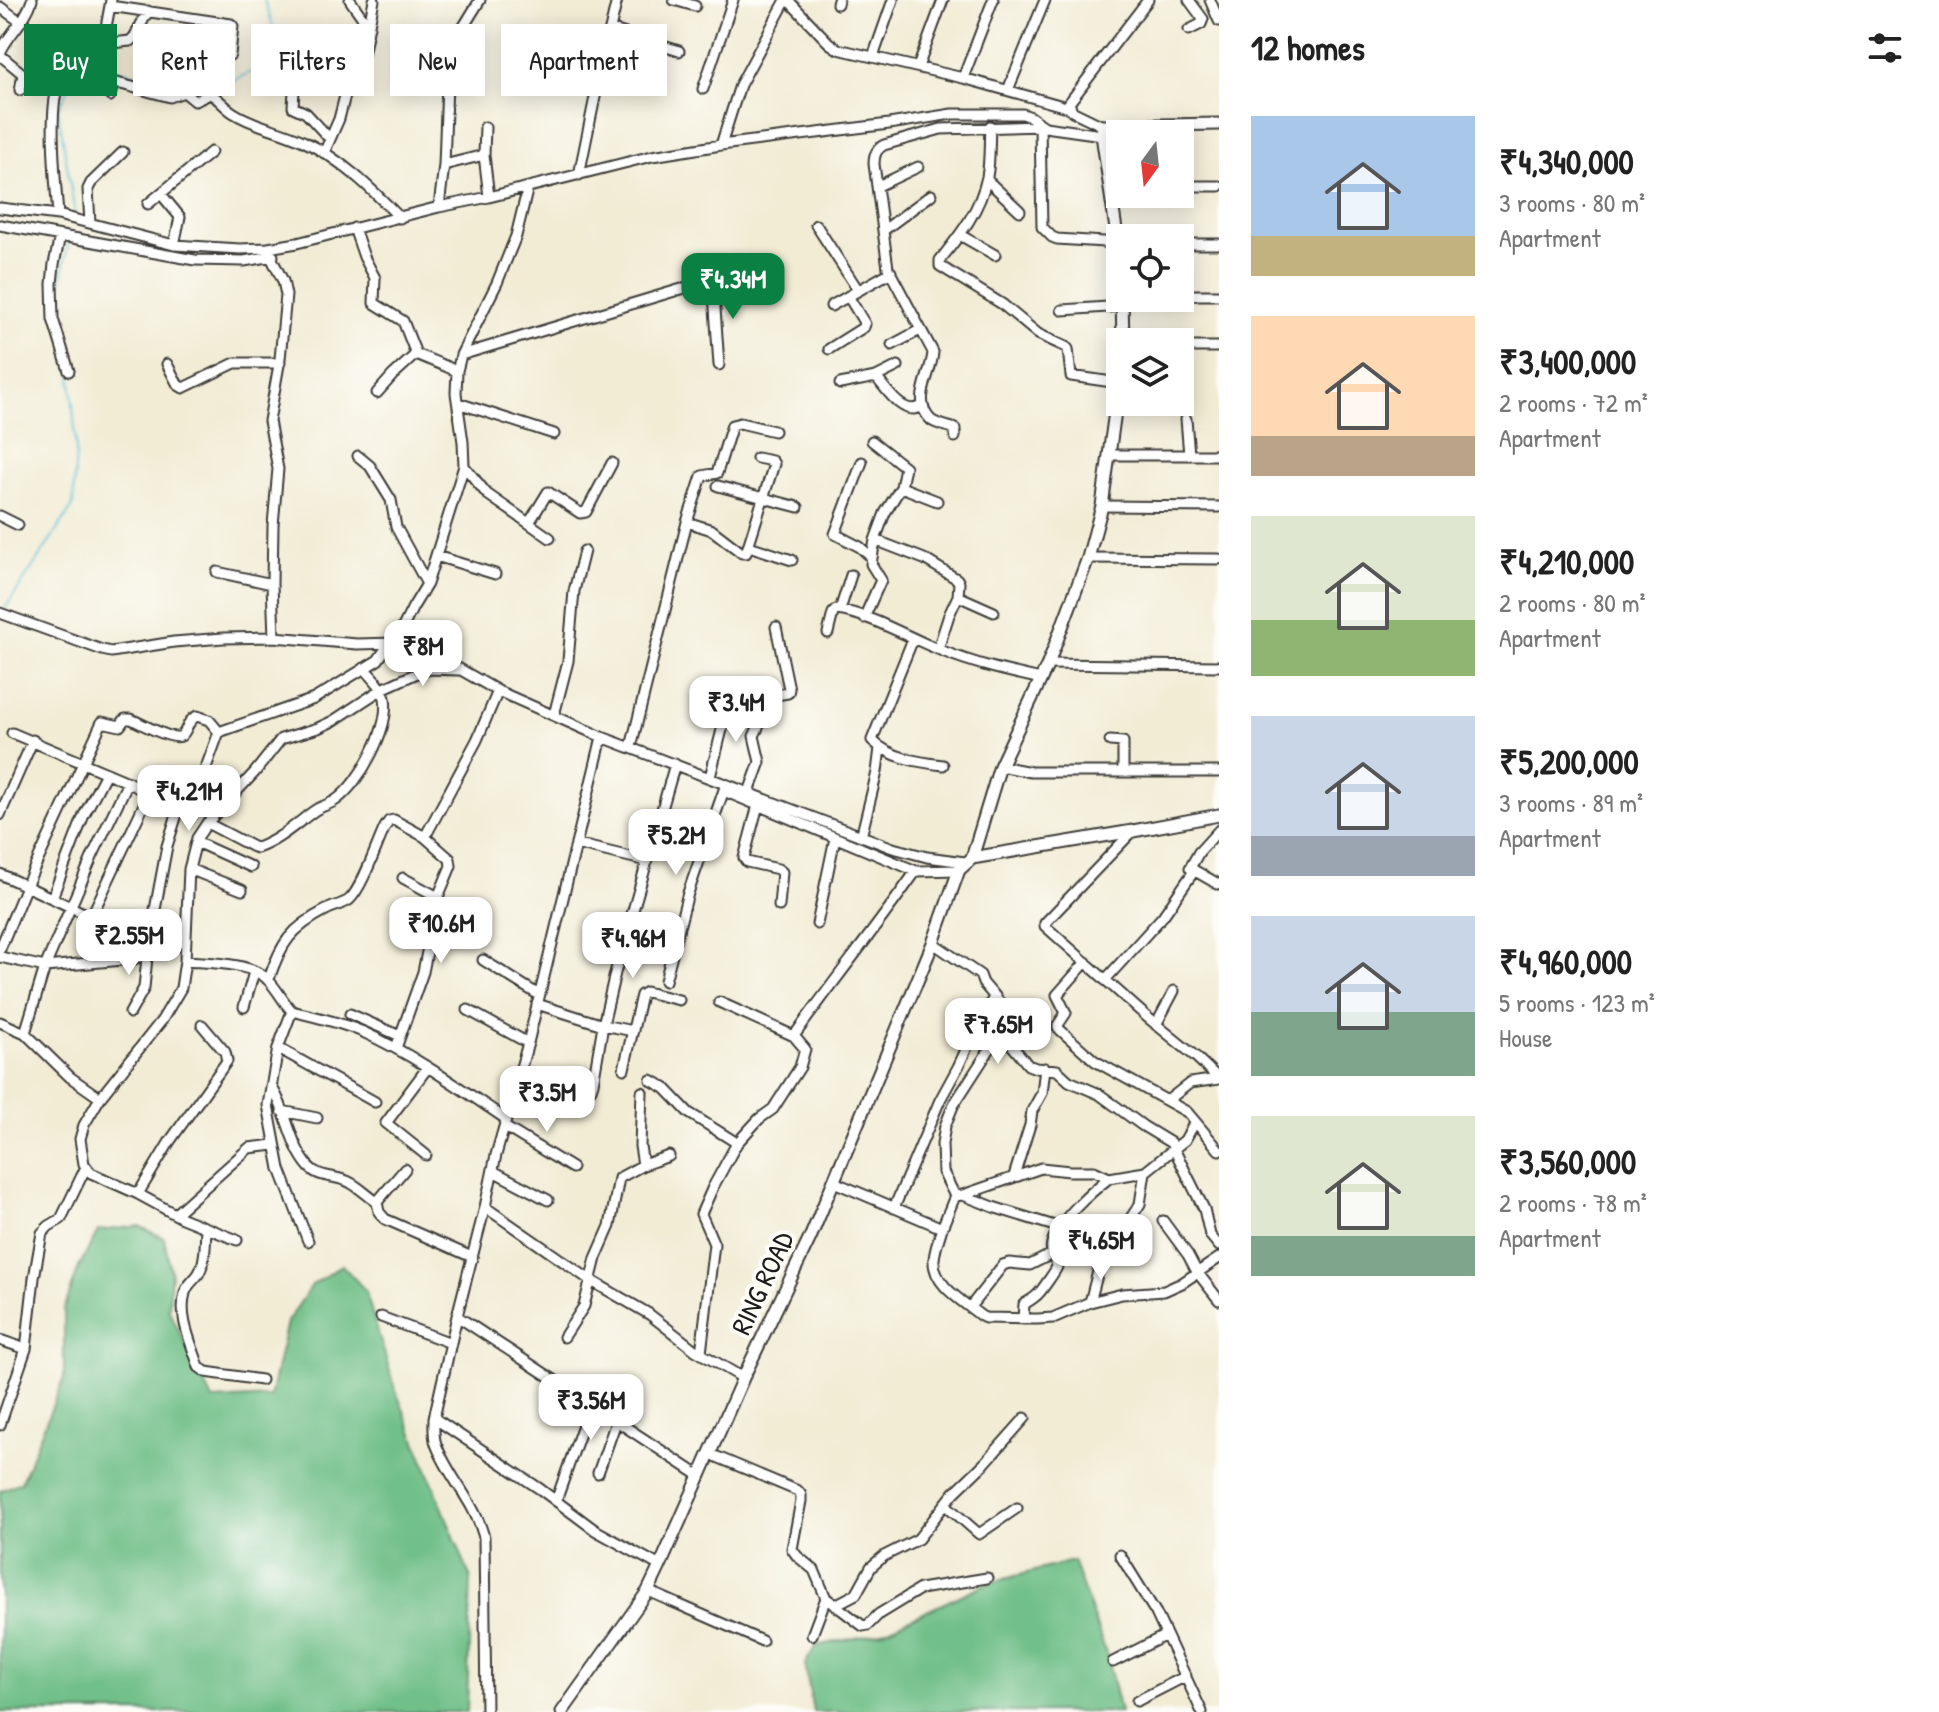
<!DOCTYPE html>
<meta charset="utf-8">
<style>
:root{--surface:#fff;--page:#f6f6f6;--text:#222;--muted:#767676;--accent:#0b8043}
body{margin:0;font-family:"Patrick Hand",sans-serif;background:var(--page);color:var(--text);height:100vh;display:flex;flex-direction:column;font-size:30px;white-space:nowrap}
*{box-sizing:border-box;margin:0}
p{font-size:26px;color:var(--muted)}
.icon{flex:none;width:44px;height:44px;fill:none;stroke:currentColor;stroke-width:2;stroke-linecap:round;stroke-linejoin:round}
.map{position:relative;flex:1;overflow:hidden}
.panel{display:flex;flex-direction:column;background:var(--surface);width:720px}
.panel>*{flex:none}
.banner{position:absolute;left:24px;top:24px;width:760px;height:72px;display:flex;gap:16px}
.needle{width:52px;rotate:195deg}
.controls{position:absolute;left:1106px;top:120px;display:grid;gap:16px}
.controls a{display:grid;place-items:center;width:88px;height:88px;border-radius:0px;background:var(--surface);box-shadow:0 4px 20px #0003;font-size:40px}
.price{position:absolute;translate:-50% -68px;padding:0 18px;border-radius:16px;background:#fff;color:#222;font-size:26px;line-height:52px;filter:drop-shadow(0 2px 4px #0008)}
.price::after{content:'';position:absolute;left:50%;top:48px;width:24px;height:18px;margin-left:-12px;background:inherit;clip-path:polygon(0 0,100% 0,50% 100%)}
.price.current{background:var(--accent);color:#fff}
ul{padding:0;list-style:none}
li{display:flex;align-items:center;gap:24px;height:200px;padding:0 32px}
li span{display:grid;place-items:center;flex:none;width:224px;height:160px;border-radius:0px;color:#555}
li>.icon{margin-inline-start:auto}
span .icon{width:96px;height:96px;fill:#fffc;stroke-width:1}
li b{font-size:34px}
h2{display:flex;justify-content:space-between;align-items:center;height:96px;padding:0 32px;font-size:34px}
.tag{padding:0 28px;border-radius:0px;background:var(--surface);box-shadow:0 4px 20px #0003;font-size:28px;line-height:72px}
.tag.current{background:var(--accent);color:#fff}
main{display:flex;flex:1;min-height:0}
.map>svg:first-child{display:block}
.forest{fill:#71bf89;stroke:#466e52;stroke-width:2}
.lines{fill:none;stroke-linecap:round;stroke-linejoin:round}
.stream{stroke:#56bcd4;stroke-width:2}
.minor-casing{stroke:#3c3b38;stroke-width:13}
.tertiary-casing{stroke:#3c3b38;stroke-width:15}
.minor{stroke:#fff;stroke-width:9}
.tertiary{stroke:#fff;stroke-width:11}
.labels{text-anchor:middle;stroke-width:8;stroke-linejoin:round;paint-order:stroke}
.street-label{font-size:28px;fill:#1c1c1c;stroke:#fdfcf7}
</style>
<main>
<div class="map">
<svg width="1219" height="1712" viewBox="0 0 1219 1712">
<rect width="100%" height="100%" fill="#fdfcf7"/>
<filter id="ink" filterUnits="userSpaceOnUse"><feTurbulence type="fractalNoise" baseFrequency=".0125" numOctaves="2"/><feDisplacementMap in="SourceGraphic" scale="16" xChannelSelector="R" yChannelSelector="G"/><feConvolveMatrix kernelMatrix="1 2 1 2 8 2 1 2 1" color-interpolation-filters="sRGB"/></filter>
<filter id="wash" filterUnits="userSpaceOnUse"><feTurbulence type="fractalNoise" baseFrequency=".006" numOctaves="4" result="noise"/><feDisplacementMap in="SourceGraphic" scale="32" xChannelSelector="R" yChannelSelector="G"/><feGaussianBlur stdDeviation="1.8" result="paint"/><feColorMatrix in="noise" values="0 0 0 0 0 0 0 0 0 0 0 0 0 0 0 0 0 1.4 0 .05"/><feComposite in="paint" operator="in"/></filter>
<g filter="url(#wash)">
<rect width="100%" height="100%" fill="#f2ecd5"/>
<path class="forest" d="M139 1226 164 1238 171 1272 169 1310 213 1400 270 1397 287 1322 312 1285 342 1265 365 1290 396 1391 471 1579 467 1712H0V1491L21 1482 64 1378V1310L79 1267 98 1231Z
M1073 1561 1106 1653 1120 1712H813L805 1664 816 1646 880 1633 985 1584Z"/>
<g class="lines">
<path class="stream" d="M75 214 58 109 75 76 112 69 172 80 229 82 258 69 277 37 264 0
M57 300 69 240
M5 609 73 506 76 449 71 376"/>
</g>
</g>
<g filter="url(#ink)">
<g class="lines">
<g class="minor-casing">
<path id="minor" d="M350 0 369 27
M674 0 695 6
M788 0 829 43 838 49 963 78 1070 108
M1189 0 1203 19 1201 24 1189 30
M1210 0 1219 21
M837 4 838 0
M110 6 231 24 233 26 230 55
M0 7 21 22
M610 29 679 51
M522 38 602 63
M103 44 130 41 135 36 148 11
M0 53C8 34 26 21 32 0
M0 55 23 74 20 90
M873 57 893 0
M918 67 943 0
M295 72 293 107 306 113 330 139
M963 78 993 0
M703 89 733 0
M1008 90 1045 0
M110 96 113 85 117 83 170 97 184 92 195 101 210 94C219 98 225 108 234 113 254 126 281 130 303 141 340 158 372 189 400 218
M990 126C989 143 990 161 987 177 980 210 961 234 940 260V266L1002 304 1038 334 1066 347 1068 349 1071 376 1119 383
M1040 126 1042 227 1052 237 1057 239 1120 243
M1103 126 1072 111 1069 103 1148 0
M485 127 484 155 489 197
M721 145 740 85 786 0
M324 153 339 119 349 80 363 55 374 0
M444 165 484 155
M579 175 602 63 617 0
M987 180 1020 211
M878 186 918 167
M1180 186H1219
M161 194 180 217 174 245
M148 204 211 152
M439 207 444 165 447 83 445 57 480 0
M0 208 58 215 174 245 240 249 268 248 297 243 439 207 489 197 652 156 721 145 889 124 952 114H1023L1031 117 1045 127 1102 135
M58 215C56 187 47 103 60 82 70 66 89 55 103 44L111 0
M90 223 88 189 91 183 123 152
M0 225 195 260 244 261 273 256
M816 225 858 290
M354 228 364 257 375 278 374 303 403 321 416 354
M884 230 931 195
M960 235 995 255
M60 236 54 264 52 284 53 319 69 371
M1180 244H1219
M271 257 283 281 286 295 280 359 269 421 278 469 273 525 272 584 274 637
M713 280 719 365
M1180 295H1219
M831 306 891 272
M1062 310 1123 306
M892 345 920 330
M1180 347H1219
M829 349 864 327 865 324 848 296
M461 355 735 273
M167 364 178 385 183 388 235 363H280
M876 377 898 366
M840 384 876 377C887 390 904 418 922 406
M377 393 393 375 416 354 457 371
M458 403 554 434
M1186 419 1189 455
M955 437V429C949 426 937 425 931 420 911 401 932 374 933 352L888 268 874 164C874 155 876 149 884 145L941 129 1044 126
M872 441 905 467 901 487 885 513 875 540 924 559 957 579 959 583 958 596
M1109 455H1219
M358 456 370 466 391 500 396 527 427 584
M862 462 835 534 860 547 871 557
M464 466 487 494 550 538
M718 486 798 507
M901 487 937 501
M1102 506 1219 507
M0 516 18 525
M687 522 702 476 717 473 732 425 740 423 774 431
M529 523 548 492 580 513 586 512 612 463
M749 546 792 560
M436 556 495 574
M1088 558 1219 559
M217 572 272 584
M840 610 851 575
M0 613 102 650 111 652 174 642 223 638 274 637 357 644 395 643 442 659 498 691 602 737 893 848 927 857 965 862
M864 618 881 580 871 564 875 540
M828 633 833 613 836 610C868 613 909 638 940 650 974 664 1005 671 1041 679
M913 639 872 740C889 758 919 762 943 765
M395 643 413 607 427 584 464 466 463 442 456 393 457 371 461 355 497 283 516 236 528 187
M938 649 949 615 958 596 994 612
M1048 664 1219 666
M554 715 568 661 574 591 584 551
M12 733 128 782 178 811
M602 737 528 1043 496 1155 485 1207 590 1280 649 1314 695 1350 743 1378
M1110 741 1123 742V771
M631 747 687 522 712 530 742 553H746L774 464 772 461 757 458
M1000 766 1031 772H1219
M710 777 729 702
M724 791 916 871
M749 792 760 762 754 736 773 697 776 695 788 693 789 689 776 627
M193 803 213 815
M758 805 744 858 747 862 778 869 782 872 779 906
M0 815 33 740
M207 823 253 847 257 848C278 841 296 824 314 811 321 806 329 805 336 800 360 783 390 728 385 698 382 686 372 677 364 668
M1133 831 1045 923V926L1147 1017 1196 1057 1219 1079
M425 837 477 740 498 691
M861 837 877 772 880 748
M196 842 251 867
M576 844 647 861
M189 869 242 890
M0 874 90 916 92 915 149 794
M403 878 438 897
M1218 884 1190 868 1199 852 1219 830
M52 898 84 815 106 773
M817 924 835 838
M933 943 980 975 983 983 1011 1016 953 1106 945 1126 942 1144 943 1172 955 1196 942 1228
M0 949 26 886 102 722 120 726 125 719H131C140 723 173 741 181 736 188 731 186 721 197 716L209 720 219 732
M0 957 45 967 134 959 142 956 148 947 167 846 178 811 193 803 219 732 314 699 378 660 389 644
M483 960 539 995
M185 961C208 963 253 962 269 981 278 990 283 1002 292 1011
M1086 962 1057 995 1066 1013 1058 1025V1028L1095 1061 1187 1112 1219 1150
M269 979C281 943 291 928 326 910 333 906 342 905 349 900 362 889 377 844 385 827L389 821 394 820 425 837 450 859 451 866 438 897 423 972 396 1048
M1105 980 1163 916 1194 871
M665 981 688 893 725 787
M719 1002 794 1036
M537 1004 603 1025 633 1031
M244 1007 254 972
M468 1010 528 1043
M130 1013 144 988 148 947
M350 1014 400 1036
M0 1022 25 1033 70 1077 100 1098 84 1125 80 1139 84 1164 91 1173 138 1194 182 1218 237 1240
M1156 1025 1174 991
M1001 1032 1028 1065 1036 1068 1057 1070 1069 1081 1099 1094 1143 1126 1171 1143 1204 1209 1210 1235 1219 1246
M25 1033 45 967 93 855 128 782
M278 1048 375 1102
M624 1069 641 995 646 992 679 1000
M518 1080 536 1088 567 1107 574 1106 591 1089 593 1083 603 1025 615 973 675 764
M651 1080 665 1088 689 1113 737 1143
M271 1086C287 1109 289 1144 309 1167 320 1179 338 1175 351 1183 360 1188 368 1196 377 1202L405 1169
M100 1098 162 1020 181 988 185 961 189 869 197 838 207 823 255 772 281 739 318 728 333 721 382 689 415 674 430 669 458 670
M1167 1101 1190 1083 1219 1079
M282 1111 317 1118
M505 1127 572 1168
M426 1155 386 1123 428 1067
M643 1165 669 1156
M493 1171 548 1200
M1014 1176 1030 1125 1032 1111 1042 1093 1045 1068
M834 1182 942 1228C939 1238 935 1249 934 1259 932 1285 964 1302 981 1316L985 1318 1038 1319 1053 1318 1090 1302 1122 1294 1164 1291 1182 1283 1219 1258
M138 1194 170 1141 227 1061 225 1052 202 1025
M963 1195 996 1208 1061 1228
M955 1196 963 1195 1041 1168 1070 1171H1094L1109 1178 1145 1172 1185 1140 1195 1122
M377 1202 379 1212 385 1219 472 1257
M485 1207 457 1316 434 1418 540 1489 595 1530 660 1566
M894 1208 940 1100 958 1067 980 1019 995 996
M175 1214 249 1148 274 1145
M1163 1221 1188 1255 1197 1272 1219 1300
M206 1229C205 1243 206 1260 199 1273 195 1280 187 1284 185 1293 178 1318 192 1344 199 1367L206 1372 261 1380
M308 1241 280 1169 268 1105 278 1048 292 1011C316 1017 340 1022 363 1032 414 1055 460 1088 506 1119
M1090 1302 1100 1264 1140 1204 1145 1172
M970 1307 1003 1265 1009 1263 1030 1265 1052 1254
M457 1316 700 1476
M381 1317 451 1343
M1023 1319 1024 1304C1029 1301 1035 1298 1039 1293 1042 1290 1056 1270 1057 1267 1057 1259 1049 1253 1052 1243 1059 1220 1091 1192 1109 1178
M564 1337 584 1306 596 1258 610 1226 619 1178 643 1165 640 1146 642 1092
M0 1340 26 1349
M701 1353 714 1244 701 1214 713 1187 737 1143 759 1119 773 1109 800 1067 805 1049 794 1036C834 980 877 927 916 871L959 870
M434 1418C434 1426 433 1436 436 1444 448 1477 474 1500 484 1537L486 1712
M0 1425 26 1349 34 1278 42 1233 49 1226 61 1219 86 1167
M710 1454 798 1491 801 1495V1501L792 1549 797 1556 814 1570 826 1598 863 1626 868 1625 879 1614 920 1589 987 1578
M598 1473 616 1422
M556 1501 590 1405
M945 1504 979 1534 1017 1508
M1120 1555 1156 1613 1202 1712
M648 1591 762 1641
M835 1605 856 1594 871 1567 884 1556 918 1539 954 1493 985 1463 1025 1418
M812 1635 826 1598
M1113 1662 1166 1635
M1137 1701 1186 1676"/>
</g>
<g class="tertiary-casing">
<path id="tertiary" d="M1120 267 1118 243 1102 135 1103 126 1219 124
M1122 298 1123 342
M972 858 1133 831 1219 815
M562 1712 648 1591 660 1566 743 1378 810 1238 933 943 959 870 972 858 1000 766 1048 664 1088 558 1102 506 1120 375"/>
</g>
<use href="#minor" class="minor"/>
<use href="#tertiary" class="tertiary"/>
</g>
</g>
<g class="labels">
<g class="street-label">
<text transform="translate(762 1283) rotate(-65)" y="10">RING ROAD</text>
</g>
</g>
</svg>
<div class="controls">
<a><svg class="needle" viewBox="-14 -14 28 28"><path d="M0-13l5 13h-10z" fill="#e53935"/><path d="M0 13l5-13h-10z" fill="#767676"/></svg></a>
<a><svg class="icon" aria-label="locate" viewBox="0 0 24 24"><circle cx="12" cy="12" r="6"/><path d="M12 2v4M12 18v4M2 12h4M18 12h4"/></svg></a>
<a><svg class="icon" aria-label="layers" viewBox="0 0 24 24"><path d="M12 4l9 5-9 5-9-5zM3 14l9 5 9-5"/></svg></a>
</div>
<b class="price current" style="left:733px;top:321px">₹4.34M</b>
<b class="price" style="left:423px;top:688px">₹8M</b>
<b class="price" style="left:736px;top:744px">₹3.4M</b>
<b class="price" style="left:189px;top:833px">₹4.21M</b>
<b class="price" style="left:676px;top:877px">₹5.2M</b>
<b class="price" style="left:441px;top:965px">₹10.6M</b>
<b class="price" style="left:129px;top:977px">₹2.55M</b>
<b class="price" style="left:633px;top:980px">₹4.96M</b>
<b class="price" style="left:998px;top:1066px">₹7.65M</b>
<b class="price" style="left:547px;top:1134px">₹3.5M</b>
<b class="price" style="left:1101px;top:1282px">₹4.65M</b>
<b class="price" style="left:591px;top:1442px">₹3.56M</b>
<div class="banner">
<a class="tag current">Buy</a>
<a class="tag">Rent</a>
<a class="tag">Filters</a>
<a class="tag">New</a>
<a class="tag">Apartment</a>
</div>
</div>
<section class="panel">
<h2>12 homes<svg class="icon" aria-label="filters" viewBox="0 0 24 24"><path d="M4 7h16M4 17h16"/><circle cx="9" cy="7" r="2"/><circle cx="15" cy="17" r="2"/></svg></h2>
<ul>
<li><span style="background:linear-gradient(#a9c7e8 75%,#c2b280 0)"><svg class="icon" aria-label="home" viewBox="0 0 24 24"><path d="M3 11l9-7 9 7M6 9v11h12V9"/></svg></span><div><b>₹4,340,000</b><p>3 rooms · 80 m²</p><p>Apartment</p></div></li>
<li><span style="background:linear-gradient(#ffd9b3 75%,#b9a48a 0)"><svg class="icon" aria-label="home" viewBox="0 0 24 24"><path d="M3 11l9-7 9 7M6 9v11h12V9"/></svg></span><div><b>₹3,400,000</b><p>2 rooms · 72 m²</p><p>Apartment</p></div></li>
<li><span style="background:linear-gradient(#dfe7d0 65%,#8fb573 0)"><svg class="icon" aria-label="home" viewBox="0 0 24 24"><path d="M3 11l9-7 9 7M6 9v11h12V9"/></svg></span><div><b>₹4,210,000</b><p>2 rooms · 80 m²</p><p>Apartment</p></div></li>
<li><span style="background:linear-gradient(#c9d6e8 75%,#9aa5b1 0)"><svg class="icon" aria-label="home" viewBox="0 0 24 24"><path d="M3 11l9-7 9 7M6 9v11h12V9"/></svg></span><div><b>₹5,200,000</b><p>3 rooms · 89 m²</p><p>Apartment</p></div></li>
<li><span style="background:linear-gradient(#c9d6e8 60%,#7fa58c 0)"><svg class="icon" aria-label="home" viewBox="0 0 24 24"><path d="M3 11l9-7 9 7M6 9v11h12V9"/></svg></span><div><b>₹4,960,000</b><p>5 rooms · 123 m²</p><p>House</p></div></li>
<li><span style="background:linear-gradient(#dfe7d0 75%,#7fa58c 0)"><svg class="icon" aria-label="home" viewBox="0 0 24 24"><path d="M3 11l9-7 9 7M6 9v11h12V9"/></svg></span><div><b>₹3,560,000</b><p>2 rooms · 78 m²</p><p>Apartment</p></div></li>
</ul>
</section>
</main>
